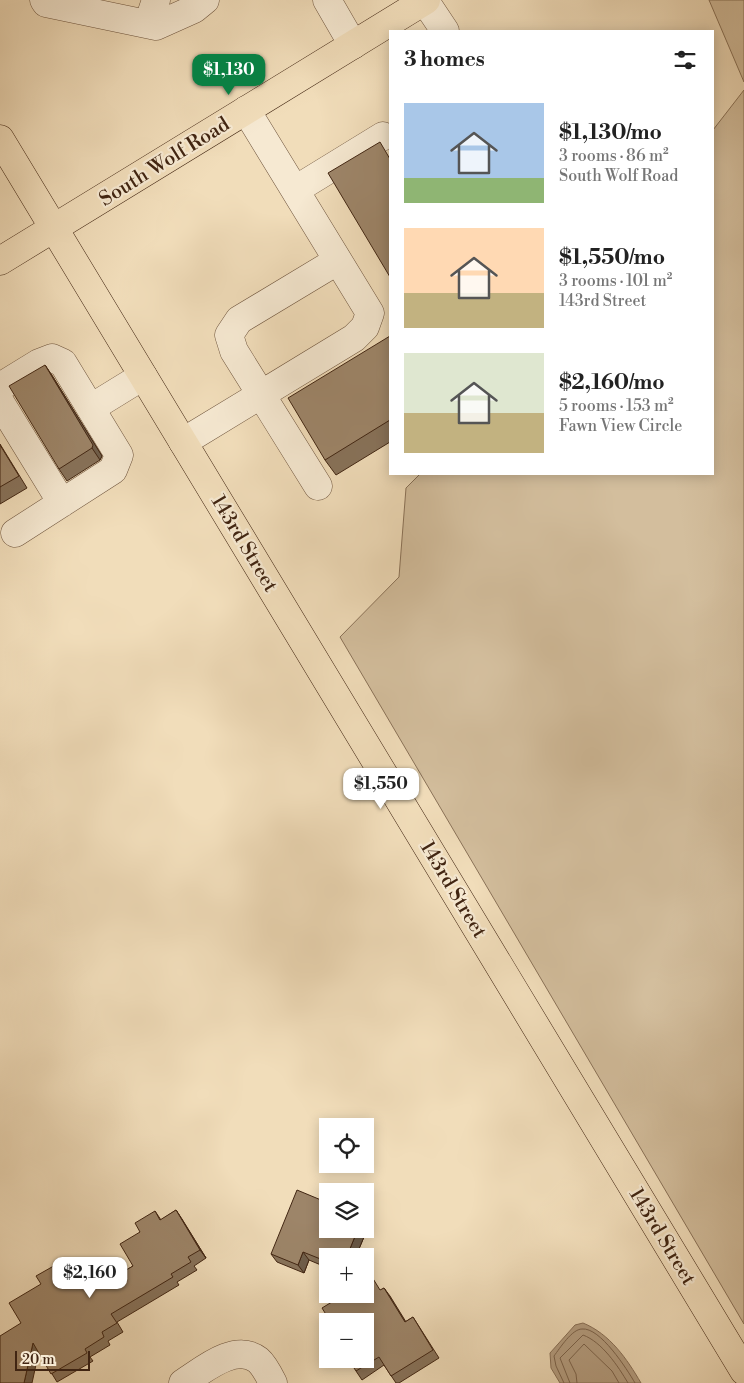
<!DOCTYPE html>
<meta charset="utf-8">
<style>
:root{--surface:#fff;--page:#f6f6f6;--text:#222;--muted:#767676;--accent:#0b8043}
body{margin:0;font-family:"Libre Bodoni",serif;background:var(--page);color:var(--text);height:100vh;display:flex;flex-direction:column;font-size:19px;white-space:nowrap}
*{box-sizing:border-box;margin:0}
p{font-size:16px;color:var(--muted)}
.icon{flex:none;width:28px;height:28px;fill:none;stroke:currentColor;stroke-width:2;stroke-linecap:round;stroke-linejoin:round}
.map{position:relative;flex:1;overflow:hidden}
.drawer{position:absolute;left:389px;top:30px;width:325px;height:445px;display:flex;flex-direction:column;background:var(--surface);border-radius:0px;box-shadow:0 2px 12px #0003}
.drawer>*{flex:none}
.controls{position:absolute;left:319px;top:1118px;display:grid;gap:10px}
.controls a{display:grid;place-items:center;width:55px;height:55px;border-radius:0px;background:var(--surface);box-shadow:0 2px 12px #0003;font-size:25px}
.scale{position:absolute;left:15px;bottom:12px;width:75px;box-sizing:border-box;padding-left:5px;border:2px solid #412512;border-top:0;font-size:14px;line-height:18px;white-space:nowrap;color:#412512;-webkit-text-stroke:4px #f6e9d2;paint-order:stroke}
.price{position:absolute;translate:-50% -42px;padding:0 11px;border-radius:10px;background:#fff;color:#222;font-size:16px;line-height:32px;filter:drop-shadow(0 1px 2px #0008)}
.price::after{content:'';position:absolute;left:50%;top:30px;width:15px;height:11px;margin-left:-8px;background:inherit;clip-path:polygon(0 0,100% 0,50% 100%)}
.price.current{background:var(--accent);color:#fff}
ul{padding:0;list-style:none}
li{display:flex;align-items:center;gap:15px;height:125px;padding:0 15px}
li span{display:grid;place-items:center;flex:none;width:140px;height:100px;border-radius:0px;color:#555}
li>.icon{margin-inline-start:auto}
span .icon{width:60px;height:60px;fill:#fffc;stroke-width:1}
li b{font-size:21px}
h2{display:flex;justify-content:space-between;align-items:center;height:60px;padding:0 15px;font-size:21px}
.map>svg:first-child{display:block}
.green{fill:#d3be9d;stroke:#8a7258}
.water{fill:#b59e81;stroke:#876e55}
.lines{fill:none;stroke-linecap:round;stroke-linejoin:round}
.shore{stroke:#7b624a;stroke-width:1}
.minor-casing{stroke:#6d533c;stroke-width:29}
.major-casing{stroke:#412512;stroke-width:29}
.minor{stroke:#f6e9d2;stroke-width:28}
.major{stroke:#f1ddba;stroke-width:28}
.wall{fill:#87725a;stroke:#412512}
.shaded-wall{fill:#6e5d4a;stroke:#412512}
.building{fill:#9d8569;stroke:#412512}
.labels{text-anchor:middle;stroke-width:4.5;stroke-linejoin:round;paint-order:stroke}
.street-label{font-size:20px;fill:#412512;stroke:#f6e9d2}
</style>
<div class="map">
<svg width="744" height="1383" viewBox="0 0 744 1383">
<rect width="100%" height="100%" fill="#f1ddba"/>
<filter id="stains"><feTurbulence type="fractalNoise" baseFrequency=".004" numOctaves="4"/><feColorMatrix values="0 0 0 0 .2 0 0 0 0 .09 0 0 0 0 .02 0 0 0 .5 -.17"/></filter>
<radialGradient id="worn" r=".72"><stop offset=".6" stop-color="#630" stop-opacity="0"/><stop offset="1" stop-color="#630" stop-opacity=".3"/></radialGradient>
<path class="green" d="M709 0H744V82Z
M744 90V1324L340 637 399 577 406 488 420 474H712L713 130Z"/>
<path class="water" d="M583 1323C610 1334 627 1359 641 1383H560L551 1368 550 1353 575 1325Z"/>
<g class="lines">
<path class="shore" d="M564 1383 556 1366 554 1356C560 1348 572 1329 582 1329 600 1327 627 1369 635 1383
M570 1383 560 1358 583 1335C602 1342 618 1366 628 1383
M577 1383 576 1374 569 1360 584 1344 612 1371 619 1383"/>
<g class="minor-casing">
<path id="minor" d="M44 0 46 3 156 26 194 9 205 0
M327 0 353 45
M425 1 445 31
M148 24 156 0
M295 190 383 136
M0 387 39 363 52 358 63 363 119 455 113 470 15 533
M0 402 62 503
M91 408 143 376
M183 442 354 338 365 327 370 313 246 110
M318 486 234 351 229 335 239 320 337 261
M183 1383C202 1371 235 1342 258 1360 264 1365 269 1375 273 1383"/>
</g>
<g class="major-casing">
<path id="major" d="M0 139 744 1371
M0 261 426 0"/>
</g>
<use href="#minor" class="minor"/>
<use href="#major" class="major"/>
</g>
<path class="wall" d="M390 336V442L336 475 325 460Z
M45 365 53 377 102 456 100 460 67 481 59 469Z
M0 444 27 488 0 504Z
M176 1210 206 1258 194 1266 197 1270 177 1282 179 1285 117 1322 123 1332 108 1341 110 1345 90 1357 93 1361 57 1382 21 1323 66 1272 80 1264 96 1288 133 1266 140 1232 155 1211 161 1220Z
M369 1225 356 1256H328V1268L309 1260 304 1273 277 1262 271 1254 328 1229Z
M384 1288 405 1322 413 1317 439 1358 399 1383H396L384 1365 362 1380 356 1371 381 1290Z"/>
<path class="shaded-wall" d="M45 365 53 377 102 456 100 460 92 448Z
M176 1210 182 1219 206 1258 200 1250Z
M365 1220 369 1225 356 1256H347L358 1229H365Z
M303 1252 309 1260 304 1273 298 1265Z
M384 1288 390 1296 411 1330 405 1322Z
M33 1343 39 1351 32 1383H24Z"/>
<path class="building" d="M380 142 390 159V277L328 173Z
M390 336V420L325 460 288 398Z
M45 365 93 445 92 448 59 469 9 386Z
M0 445 19 476 0 487Z
M297 1190 321 1200 324 1193 328 1194V1229H358L347 1256H328V1262L303 1252 298 1265 271 1254Z
M176 1210 200 1250 188 1257 191 1262 171 1274 173 1277 111 1314 117 1323 102 1332 104 1337 85 1349 87 1353 51 1374 33 1343 24 1383H0V1336L21 1323 9 1303 41 1284 36 1276 59 1263 65 1273 80 1264 96 1288 133 1266 120 1244 140 1232 135 1223 155 1211 160 1220Z
M372 1277 380 1290 384 1288 405 1322 413 1317 433 1350 391 1376 379 1357 356 1371 348 1359H365V1321H330L322 1308 345 1294H365V1281Z"/>
<g class="labels">
<g class="street-label">
<text transform="translate(164 161) rotate(-32)" y="7">South Wolf Road</text>
<text transform="translate(245 543) rotate(59)" y="7">143rd Street</text>
<text transform="translate(454 889) rotate(59)" y="7">143rd Street</text>
<text transform="translate(663 1236) rotate(59)" y="7">143rd Street</text>
</g>
</g>
<rect width="100%" height="100%" filter="url(#stains)"/>
<rect width="100%" height="100%" fill="url(#worn)"/>
</svg>
<div class="controls">
<a><svg class="icon" aria-label="locate" viewBox="0 0 24 24"><circle cx="12" cy="12" r="6"/><path d="M12 2v4M12 18v4M2 12h4M18 12h4"/></svg></a>
<a><svg class="icon" aria-label="layers" viewBox="0 0 24 24"><path d="M12 4l9 5-9 5-9-5zM3 14l9 5 9-5"/></svg></a>
<a>+</a>
<a>−</a>
</div>
<div class="scale">20 m</div>
<b class="price current" style="left:229px;top:96px">$1,130</b>
<b class="price" style="left:381px;top:810px">$1,550</b>
<b class="price" style="left:90px;top:1299px">$2,160</b>
<section class="drawer">
<h2>3 homes<svg class="icon" aria-label="filters" viewBox="0 0 24 24"><path d="M4 7h16M4 17h16"/><circle cx="9" cy="7" r="2"/><circle cx="15" cy="17" r="2"/></svg></h2>
<ul>
<li><span style="background:linear-gradient(#a9c7e8 75%,#8fb573 0)"><svg class="icon" aria-label="home" viewBox="0 0 24 24"><path d="M3 11l9-7 9 7M6 9v11h12V9"/></svg></span><div><b>$1,130/mo</b><p>3 rooms · 86 m²</p><p>South Wolf Road</p></div></li>
<li><span style="background:linear-gradient(#ffd9b3 65%,#c2b280 0)"><svg class="icon" aria-label="home" viewBox="0 0 24 24"><path d="M3 11l9-7 9 7M6 9v11h12V9"/></svg></span><div><b>$1,550/mo</b><p>3 rooms · 101 m²</p><p>143rd Street</p></div></li>
<li><span style="background:linear-gradient(#dfe7d0 60%,#c2b280 0)"><svg class="icon" aria-label="home" viewBox="0 0 24 24"><path d="M3 11l9-7 9 7M6 9v11h12V9"/></svg></span><div><b>$2,160/mo</b><p>5 rooms · 153 m²</p><p>Fawn View Circle</p></div></li>
</ul>
</section>
</div>
